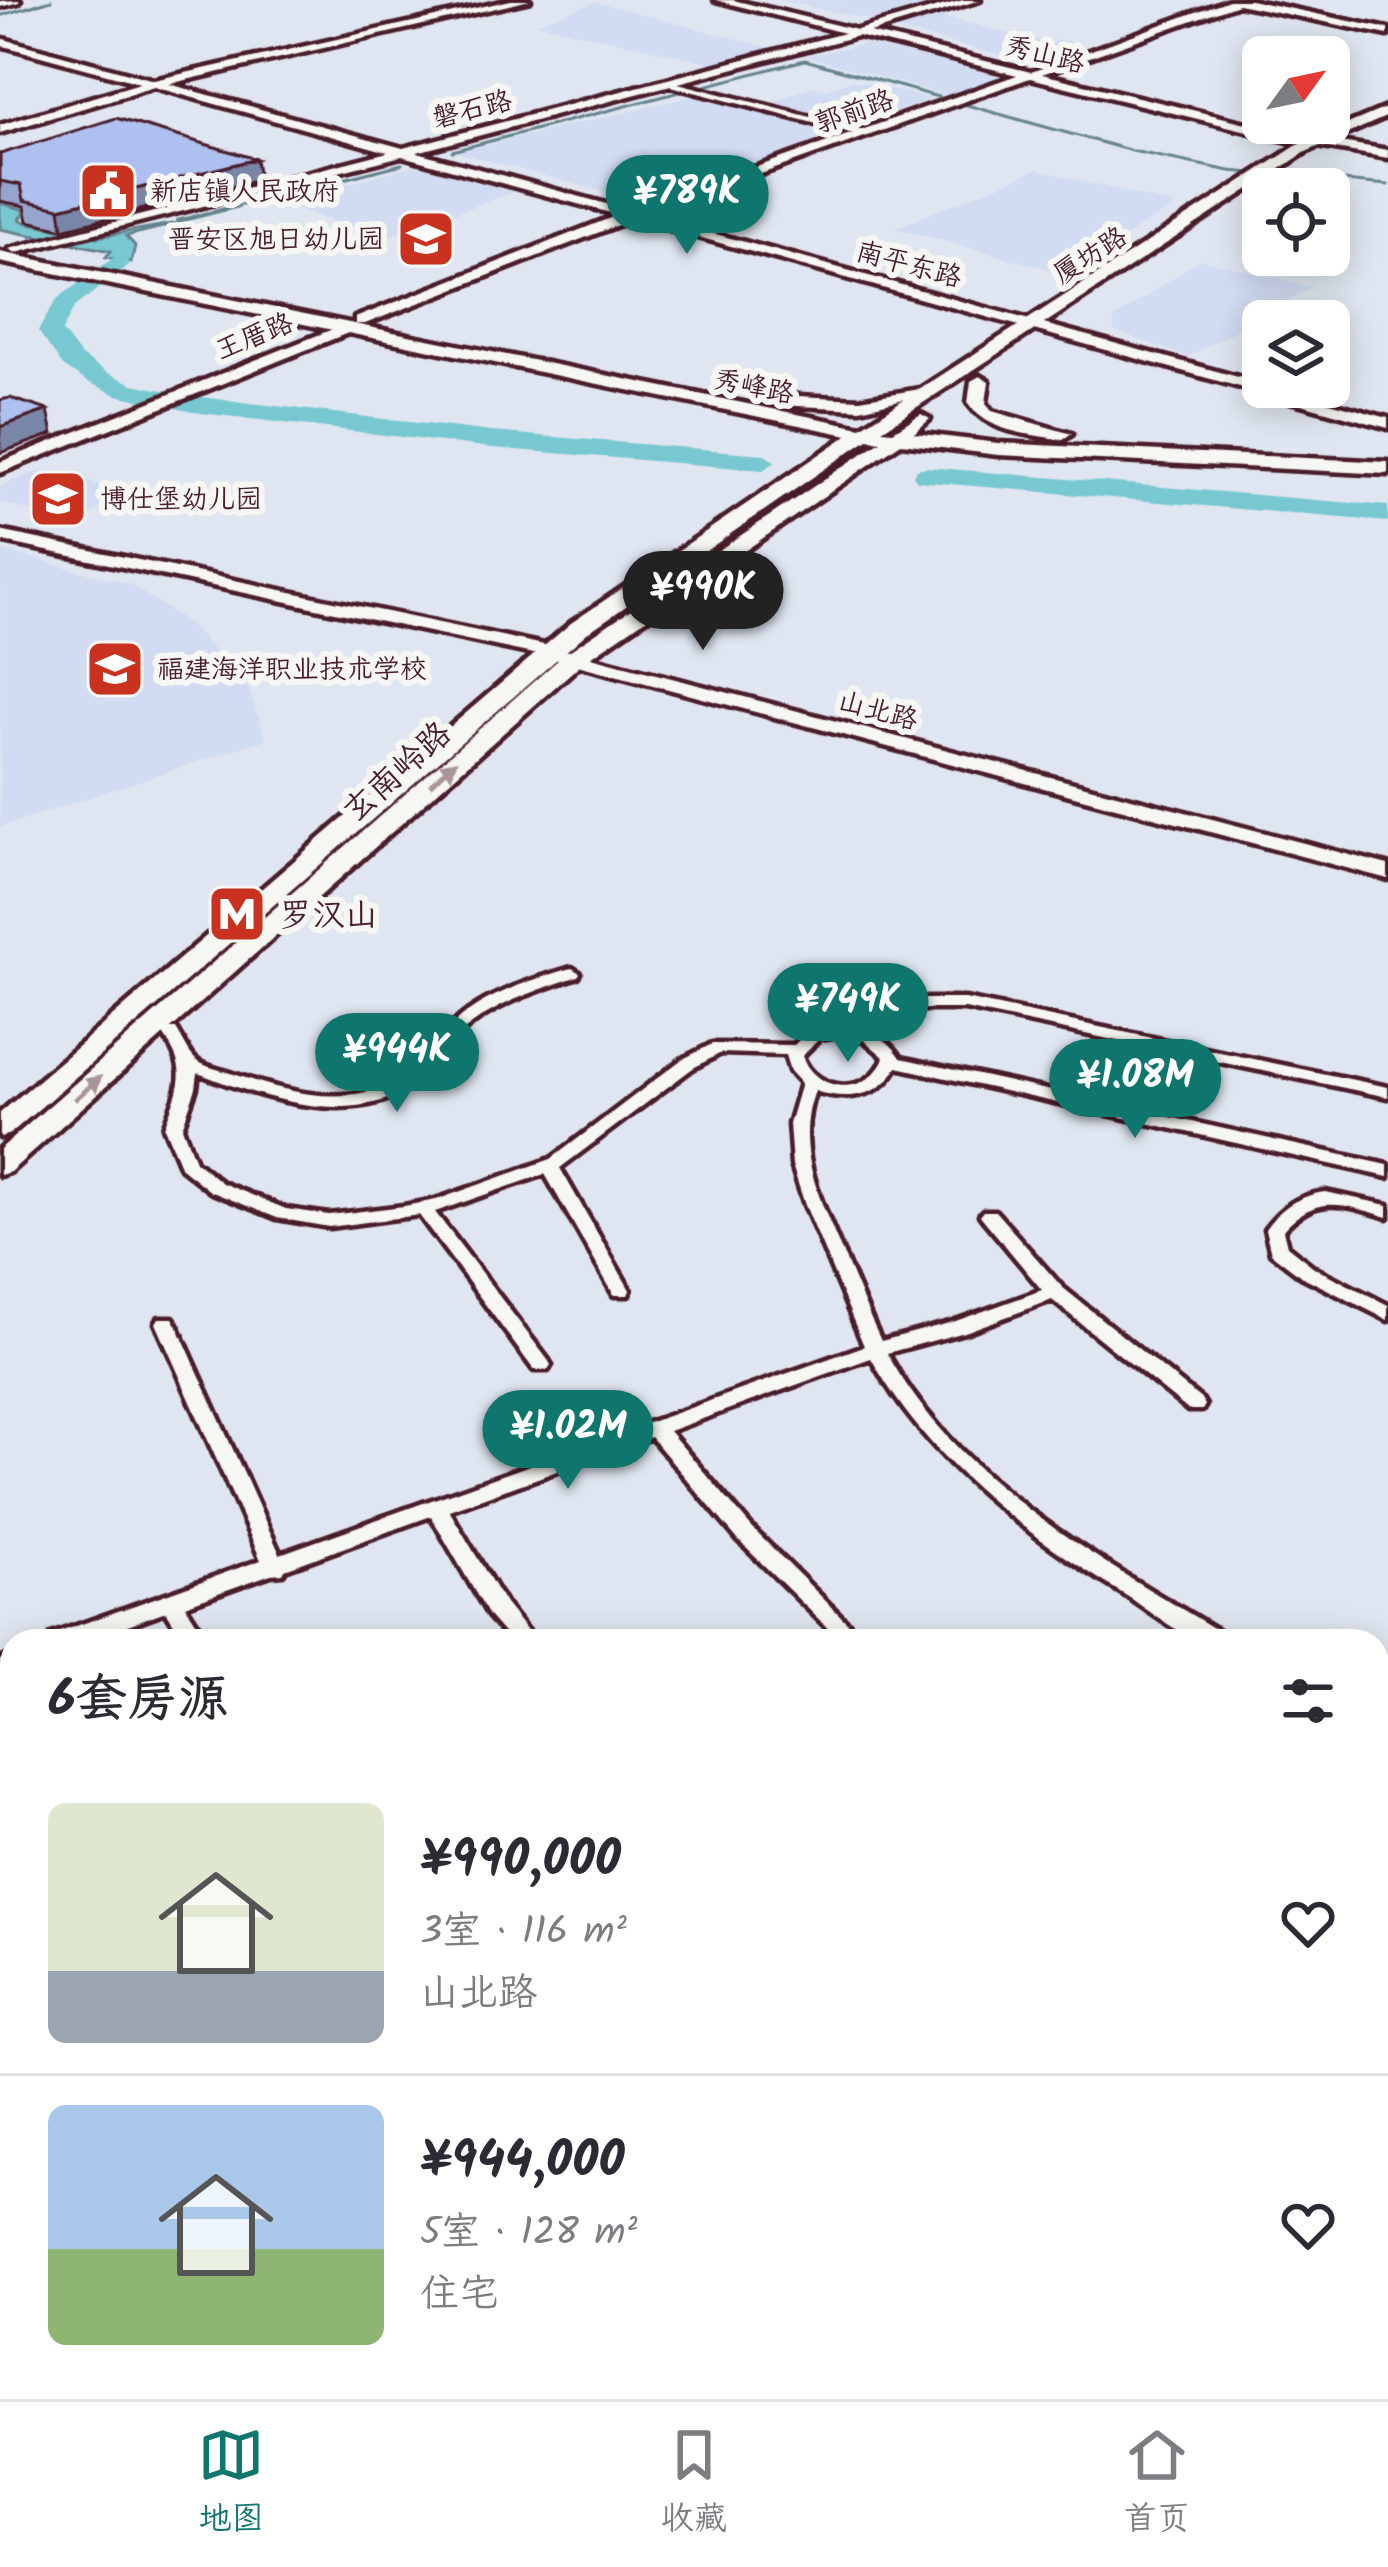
<!DOCTYPE html>
<html lang="zh">
<meta charset="utf-8">
<style>
:root{--surface:#fff;--page:#f7f7f7;--text:#2b2b33;--muted:#7c7c81;--line:#e1e1e2;--accent:#0f766e}
body{margin:0;font-family:Kalam,"LXGW WenKai TC",sans-serif;background:var(--page);color:var(--text);height:100vh;display:flex;flex-direction:column;font-size:45px;white-space:nowrap}
*{box-sizing:border-box;margin:0}
p{font-size:39px;color:var(--muted)}
.icon{flex:none;width:66px;height:66px;fill:none;stroke:currentColor;stroke-width:2;stroke-linecap:round;stroke-linejoin:round}
.map{position:relative;flex:1;overflow:hidden}
.drawer{position:absolute;left:0px;top:1629px;width:1389px;height:771px;display:flex;flex-direction:column;background:var(--surface);border-radius:36px 36px 0 0;box-shadow:0 6px 30px #0003}
.drawer>*{flex:none}
.needle{width:78px;rotate:57deg}
.fabs{position:absolute;left:1242px;top:36px;display:grid;gap:24px}
.fabs a{display:grid;place-items:center;width:108px;height:108px;border-radius:18px;background:var(--surface);box-shadow:0 6px 30px #0003;font-size:60px}
.price{position:absolute;translate:-50% -102px;padding:0 27px;border-radius:42px;background:var(--accent);color:#fff;font-size:39px;line-height:78px;filter:drop-shadow(0 3px 6px #0008)}
.price::after{content:'';position:absolute;left:50%;top:72px;width:36px;height:27px;margin-left:-18px;background:inherit;clip-path:polygon(0 0,100% 0,50% 100%)}
.price.current{background:#222;color:#fff}
ul{padding:0;list-style:none}
li{display:flex;align-items:center;gap:36px;height:300px;padding:0 48px}
li+li{border-top:3px solid var(--line)}
li span{display:grid;place-items:center;flex:none;width:336px;height:240px;border-radius:18px;color:#555}
li>.icon{margin-inline-start:auto}
span .icon{width:144px;height:144px;fill:#fffc;stroke-width:1}
li b{font-size:51px}
h2{display:flex;justify-content:space-between;align-items:center;height:144px;padding:0 48px;font-size:51px}
.tabs{display:flex;justify-content:space-around;align-items:center;height:168px;border-top:3px solid var(--line);background:var(--surface);font-size:33px;color:var(--muted)}
.tabs a{display:grid;justify-items:center;gap:6px}
.tabs .current{color:var(--accent)}
.map>svg:first-child{display:block}
.built{fill:#d1dbf1}
.water{fill:#78c8d1;stroke:#66848f;stroke-width:3}
.lines{fill:none;stroke-linecap:round;stroke-linejoin:round}
.stream-far1{stroke:#66848f;stroke-width:3}
.stream{stroke:#66848f;stroke-width:4.5}
.river{fill:#78c8d1;fill-rule:evenodd}
.street-casing{stroke:#4a1f2b;stroke-width:9}
.secondary-casing{stroke:#4a1f2b;stroke-width:9}
.primary-casing{stroke:#4a1f2b;stroke-width:9}
.street{fill:#f6f6f2;fill-rule:evenodd}
.secondary{fill:#f6f6f2;fill-rule:evenodd}
.primary{fill:#f6f6f2;fill-rule:evenodd}
.wall{fill:#96a5ce;stroke:#4a1f2b;stroke-width:3}
.shaded-wall{fill:#7a86a8;stroke:#4a1f2b;stroke-width:3}
.building{fill:#aec0f0;stroke:#4a1f2b;stroke-width:3}
.oneway{fill:#a99598}
.labels{text-anchor:middle;stroke-width:12;stroke-linejoin:round;paint-order:stroke}
.far-street-label{font-size:27px;fill:#4a1f2b;stroke:#f6f6f2}
.far-poi-label{font-size:27px;fill:#4a1f2b;stroke:#f6f6f2;text-anchor:start}
.street-label{font-size:33px;fill:#4a1f2b;stroke:#f6f6f2}
.poi-label{font-size:33px;fill:#4a1f2b;stroke:#f6f6f2;text-anchor:start}
</style>
<div class="map">
<svg width="1388" height="2399" viewBox="0 0 1388 2399">
<rect width="100%" height="100%" fill="#e0e6f1"/>
<filter id="ink" filterUnits="userSpaceOnUse"><feTurbulence type="fractalNoise" baseFrequency=".00833" numOctaves="2"/><feDisplacementMap in="SourceGraphic" scale="24" xChannelSelector="R" yChannelSelector="G"/><feConvolveMatrix kernelMatrix="1 2 1 2 8 2 1 2 1" color-interpolation-filters="sRGB"/></filter>
<g filter="url(#ink)">
<path class="built" d="M778 0H945L874 21Z
M595 2 780 50 716 64 536 23Z
M936 16 1050 43 1060 40 1089 47 1052 60 1025 61 896 30Z
M865 44 991 73 1000 78 948 96 805 56Z
M852 80 931 99 648 204 456 152 695 96 750 111 814 86 827 89Z
M415 165 517 191 385 237 276 203Z
M1037 169 1176 206 1064 273 895 228Z
M1200 259 1312 287 1188 357 1114 331V319Z
M63 471 122 494 77 523 0 503V486L33 473Z
M0 550 130 584 191 625 249 690 266 739 0 827Z"/>
<path class="water" d="M0 203 26 210 20 219 25 222 97 237 183 222 126 236 135 246 131 262 106 257 111 251 0 229Z"/>
<g class="lines">
<path class="stream-far1" d="M0 16 51 0
M705 86 805 60 1132 151 1230 171 1388 185
M452 151 684 91
M226 209 402 164"/>
<path class="stream" d="M178 221 238 206"/>
<path class="river" d="M120 253 128 255V265L74 308 62 331 81 356 106 372 133 384 193 396 492 432 763 454 776 462 763 470 492 448 193 412 117 395 88 382 63 366 38 331 57 299Z
M926 467 1388 506V522L917 481 913 475 917 469Z"/>
<g class="street-casing">
<path id="street" d="M674 82 866 131 867 133 863 136 671 86Z
M572 968 580 973 578 976C543 989 507 999 476 1021 453 1037 441 1063 419 1081 357 1131 263 1098 198 1073L196 1088 182 1127 195 1161 222 1183 286 1209 329 1215 404 1206 436 1200 551 1159 681 1060 712 1044 794 1045 809 1030 834 1026 848 1008 870 999H965L1388 1087V1097L965 1009H872L860 1014 850 1027C871 1031 890 1039 901 1058L1388 1165V1177L897 1067C881 1098 845 1101 815 1091 793 1148 821 1201 843 1254 856 1283 867 1312 881 1341L953 1322 1042 1290 983 1219 980 1215 983 1211H995L1062 1287 1202 1400 1205 1405 1202 1410H1188L1052 1300 965 1332 887 1353C960 1486 1100 1559 1225 1635L1228 1641C1220 1641 1208 1643 1200 1641 1184 1637 1146 1609 1130 1598 1028 1536 930 1465 871 1358L669 1431 753 1529 866 1641H841L739 1541 651 1437 449 1510 505 1604 535 1641H511L489 1616 431 1516 285 1569 283 1573 271 1574 185 1605 208 1641H185L166 1611 84 1641H48L51 1635 261 1560 156 1323 159 1318H173L176 1323 280 1554 864 1346 805 1205 792 1165 789 1124 801 1083 790 1071 785 1055 721 1053 693 1068 560 1168 630 1290 628 1295H614L545 1174 435 1212 548 1360 551 1365 548 1370H534L419 1215 329 1227 277 1218 210 1191 181 1168 164 1127C180 1085 190 1072 162 1033L164 1029H176C182 1038 189 1054 196 1060 204 1067 222 1070 231 1073 283 1091 343 1109 394 1081 420 1068 433 1042 454 1023 485 994 532 980 572 968ZM839 1035 864 1040 884 1057C870 1097 816 1094 802 1056L820 1038Z
M1325 1192 1388 1205V1217C1345 1205 1317 1192 1283 1230L1287 1246 1315 1268 1388 1305V1320L1301 1276 1271 1253 1265 1229C1281 1207 1298 1196 1325 1192Z
M12 1655V1676L0 1681V1660Z
M1377 1781 1388 1787V1815L1377 1809Z
M0 1786 12 1790V1810L0 1806Z
M1388 2112V2141L1377 2146V2117Z
M1377 2167 1388 2172V2203L1377 2198Z"/>
</g>
<g class="secondary-casing">
<path id="secondary" d="M20 0 19 2 0 7V1Z
M511 0H530L169 84 403 148 844 33 715 0H733L857 30 963 0H980L870 33 1031 72 1229 0H1250L1388 29V35L1238 4 1042 74 1288 133 1388 150V158L1288 141 1030 78 646 215 1388 418V428L633 219 365 324H355V318L618 215 402 156 16 253 9 249 388 152 154 87 0 133V125L140 83 0 45V38L154 80ZM857 36 1017 75 632 211 417 152Z
M343 325 348 327V333L0 473V462Z
M0 531 549 646 1388 865V879L547 657 0 541Z"/>
</g>
<g class="primary-casing">
<path id="primary" d="M1388 107V116L1306 152 882 430 893 431 921 414 930 419 914 433 998 443 1388 462V474L998 455 901 443 582 663 10 1172 0 1175V1149L566 653 881 441 868 439 587 633 10 1134 0 1137V1113L571 623 848 435 0 262V252L861 427 904 399 860 409 777 405 768 400 777 395 860 399 920 389 1296 146Z
M980 376 989 381 986 403 992 411 1072 434 1063 440C1028 433 990 434 968 403L971 381Z"/>
</g>
<use href="#street" class="street"/>
<use href="#secondary" class="secondary"/>
<use href="#primary" class="primary"/>
</g>
<path class="wall" d="M0 154 259 180 63 229 28 221 25 206 0 201Z"/>
<path class="shaded-wall" d="M256 159 259 180 63 229 60 208Z
M48 410 53 434 0 453V427Z"/>
<path class="building" d="M116 118 256 159 60 208 24 200 21 185 0 181V154Z
M10 398 48 410 0 427V400Z"/>
<defs><path id="oneway-solid" d="M-6-.8H1V-3.2L6.5 0L1 3.2V.8H-6Z" transform="scale(3)"/></defs>
<g class="oneway">
<use href="#oneway-solid" transform="translate(443 773) rotate(-42)"/>
<use href="#oneway-solid" transform="translate(88 1088) rotate(-42)"/>
</g>
</g>
<defs>
<g id="civic-square" transform="scale(3)"><rect x="-9" y="-9" width="18" height="18" rx="4" fill="#c8321e" stroke="#f6f6f2"/><path d="M-.6-6.5H3V-4.5H.6V-3L4-1V1h2V6H-6V1h2V-1L-.6-3ZM-1.2 2.5V6h2.4V2.5Z" fill="#fff"/></g>
<g id="school-square" transform="scale(3)"><rect x="-9" y="-9" width="18" height="18" rx="4" fill="#c8321e" stroke="#f6f6f2"/><path d="M0-5L7-2L0 1L-7-2ZM-4 1L0 2.5L4 1V4Q0 6-4 4Z" fill="#fff"/></g>
<g id="metro-square" transform="scale(3)"><rect x="-9" y="-9" width="18" height="18" rx="4" fill="#c8321e" stroke="#f6f6f2"/><path d="M-5.5 5V-5H-3L0 0L3-5H5.5V5H3V-.5L0 4L-3-.5V5Z" fill="#fff"/></g>
</defs>
<g fill-rule="evenodd">
<use href="#civic-square" x="108" y="191"/>
<use href="#school-square" x="426" y="239"/>
<use href="#school-square" x="58" y="499"/>
<use href="#school-square" x="115" y="669"/>
<use href="#metro-square" x="237" y="914"/>
</g>
<g class="labels">
<g class="far-street-label">
<text transform="translate(1045 54) rotate(14)" y="9">秀山路</text>
<text transform="translate(472 109) rotate(-14)" y="9">磐石路</text>
<text transform="translate(854 111) rotate(-19)" y="9">郭前路</text>
<text transform="translate(1090 255) rotate(-33)" y="9">厦坊路</text>
<text transform="translate(909 264) rotate(15)" y="9">南平东路</text>
<text transform="translate(254 336) rotate(-22)" y="9">王厝路</text>
<text transform="translate(754 386) rotate(11)" y="9">秀峰路</text>
<text transform="translate(878 710) rotate(15)" y="9">山北路</text>
</g>
<g class="far-poi-label">
<text x="150" y="200">新店镇人民政府</text>
<text x="384" y="248" text-anchor="end">晋安区旭日幼儿园</text>
<text x="100" y="508">博仕堡幼儿园</text>
<text x="157" y="678">福建海洋职业技术学校</text>
</g>
<g class="street-label">
<text transform="translate(396 771) rotate(-42)" y="12">玄南岭路</text>
</g>
<g class="poi-label">
<text x="279" y="926">罗汉山</text>
</g>
</g>
</svg>
<div class="fabs">
<a><svg class="needle" viewBox="-14 -14 28 28"><path d="M0-13l5 13h-10z" fill="#e53935"/><path d="M0 13l5-13h-10z" fill="#7c7c81"/></svg></a>
<a><svg class="icon" aria-label="locate" viewBox="0 0 24 24"><circle cx="12" cy="12" r="6"/><path d="M12 2v4M12 18v4M2 12h4M18 12h4"/></svg></a>
<a><svg class="icon" aria-label="layers" viewBox="0 0 24 24"><path d="M12 4l9 5-9 5-9-5zM3 14l9 5 9-5"/></svg></a>
</div>
<b class="price" style="left:687px;top:257px">¥789K</b>
<b class="price current" style="left:703px;top:653px">¥990K</b>
<b class="price" style="left:848px;top:1065px">¥749K</b>
<b class="price" style="left:397px;top:1115px">¥944K</b>
<b class="price" style="left:1135px;top:1141px">¥1.08M</b>
<b class="price" style="left:568px;top:1492px">¥1.02M</b>
<section class="drawer">
<h2>6套房源<svg class="icon" aria-label="filters" viewBox="0 0 24 24"><path d="M4 7h16M4 17h16"/><circle cx="9" cy="7" r="2"/><circle cx="15" cy="17" r="2"/></svg></h2>
<ul>
<li><span style="background:linear-gradient(#dfe7d0 70%,#9aa5b1 0)"><svg class="icon" aria-label="home" viewBox="0 0 24 24"><path d="M3 11l9-7 9 7M6 9v11h12V9"/></svg></span><div><b>¥990,000</b><p>3室 · 116 m²</p><p>山北路</p></div><svg class="icon" aria-label="heart" viewBox="0 0 24 24"><path d="M12 20l-8-8c-3-5 5-10 8-4 3-6 11-1 8 4z"/></svg></li>
<li><span style="background:linear-gradient(#a9c7e8 60%,#8fb573 0)"><svg class="icon" aria-label="home" viewBox="0 0 24 24"><path d="M3 11l9-7 9 7M6 9v11h12V9"/></svg></span><div><b>¥944,000</b><p>5室 · 128 m²</p><p>住宅</p></div><svg class="icon" aria-label="heart" viewBox="0 0 24 24"><path d="M12 20l-8-8c-3-5 5-10 8-4 3-6 11-1 8 4z"/></svg></li>
</ul>
</section>
</div>
<nav class="tabs">
<a class="current"><svg class="icon" aria-label="map" viewBox="0 0 24 24"><path d="M3 6l6-2 6 2 6-2v14l-6 2-6-2-6 2zM9 4v14M15 6v14"/></svg>地图</a>
<a><svg class="icon" aria-label="saved" viewBox="0 0 24 24"><path d="M7 4h10v16l-5-4-5 4z"/></svg>收藏</a>
<a><svg class="icon" aria-label="home" viewBox="0 0 24 24"><path d="M3 11l9-7 9 7M6 9v11h12V9"/></svg>首页</a>
</nav>
